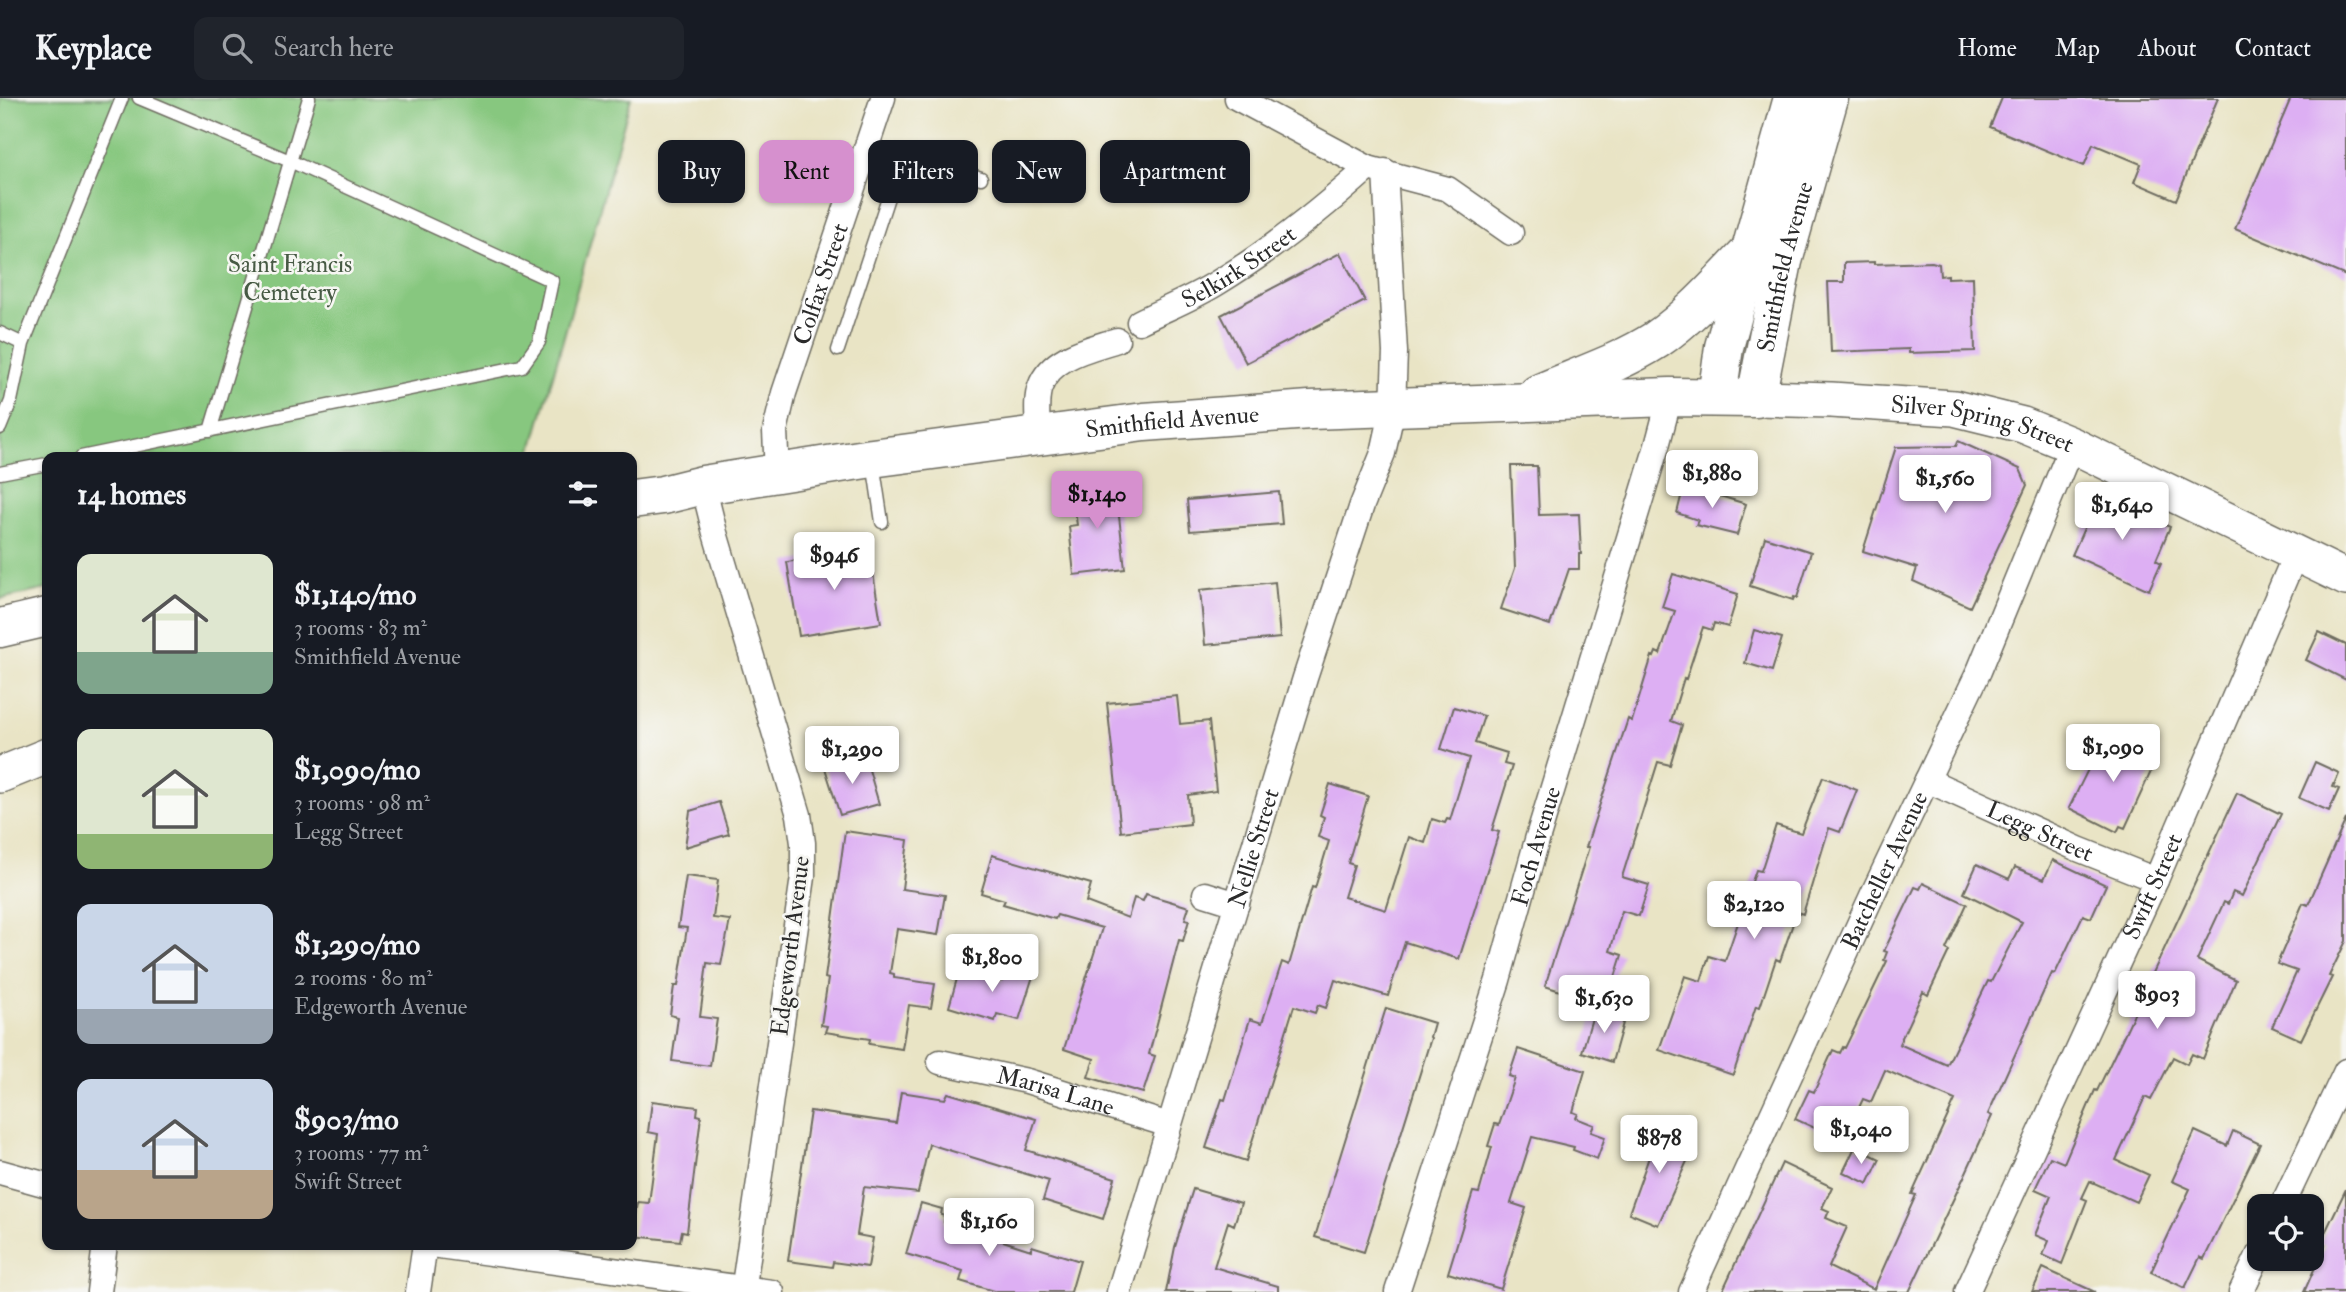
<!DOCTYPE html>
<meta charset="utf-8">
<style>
:root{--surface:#171b24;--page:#20242c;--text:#f1f3f6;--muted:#9ea1a6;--line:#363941;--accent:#d690ce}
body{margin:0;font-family:"IM FELL Double Pica",serif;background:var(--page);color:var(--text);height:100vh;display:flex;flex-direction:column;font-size:26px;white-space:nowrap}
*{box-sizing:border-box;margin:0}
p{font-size:23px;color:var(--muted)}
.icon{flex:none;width:38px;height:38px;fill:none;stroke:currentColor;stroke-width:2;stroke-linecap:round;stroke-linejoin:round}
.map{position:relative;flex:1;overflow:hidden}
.details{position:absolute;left:42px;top:354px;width:595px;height:798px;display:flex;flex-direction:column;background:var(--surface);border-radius:14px;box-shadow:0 2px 5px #0004}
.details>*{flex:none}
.banner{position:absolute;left:658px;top:42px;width:665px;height:63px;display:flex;gap:14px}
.buttons{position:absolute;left:2247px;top:1096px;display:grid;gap:14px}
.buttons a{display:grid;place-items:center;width:77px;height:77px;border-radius:14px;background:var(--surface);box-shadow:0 2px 5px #0004;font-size:35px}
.price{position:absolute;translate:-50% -60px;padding:0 16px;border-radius:7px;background:#fff;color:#222;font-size:23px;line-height:46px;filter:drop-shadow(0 2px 4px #0008)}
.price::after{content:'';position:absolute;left:50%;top:42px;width:21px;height:16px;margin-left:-10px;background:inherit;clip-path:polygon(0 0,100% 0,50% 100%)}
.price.active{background:var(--accent);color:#111}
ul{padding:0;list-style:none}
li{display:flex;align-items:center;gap:21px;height:175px;padding:0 35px}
li span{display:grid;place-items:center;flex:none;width:196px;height:140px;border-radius:14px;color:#555}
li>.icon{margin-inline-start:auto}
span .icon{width:84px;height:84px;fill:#fffc;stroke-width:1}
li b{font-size:30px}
h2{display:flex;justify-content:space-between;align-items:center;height:84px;padding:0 35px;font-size:30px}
.pill{padding:0 24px;border-radius:14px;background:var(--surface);box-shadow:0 2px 5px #0004;font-size:24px;line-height:63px}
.pill.active{background:var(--accent);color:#111}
header{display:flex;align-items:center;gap:42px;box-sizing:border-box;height:98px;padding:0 35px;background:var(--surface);border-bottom:2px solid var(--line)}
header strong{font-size:33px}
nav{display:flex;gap:38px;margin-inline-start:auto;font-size:24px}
.search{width:490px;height:63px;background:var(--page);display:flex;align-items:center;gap:18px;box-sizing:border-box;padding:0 24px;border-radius:14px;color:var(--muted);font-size:26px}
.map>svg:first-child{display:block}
.green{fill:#87c77f;stroke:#597955;stroke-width:2}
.building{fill:#ddaff3}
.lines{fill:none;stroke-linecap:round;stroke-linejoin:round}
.service-casing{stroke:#6e6c61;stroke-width:15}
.minor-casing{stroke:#6e6c61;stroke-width:27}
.secondary-casing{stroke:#6e6c61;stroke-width:38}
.primary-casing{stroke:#6e6c61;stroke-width:41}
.service{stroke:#fff;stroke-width:12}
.minor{stroke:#fff;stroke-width:24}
.secondary{stroke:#fff;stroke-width:35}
.primary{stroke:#fff;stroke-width:38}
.labels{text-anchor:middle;stroke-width:5;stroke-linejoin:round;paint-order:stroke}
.park-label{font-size:24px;fill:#475a44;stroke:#f6f6f2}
.street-label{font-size:24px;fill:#2b2b2b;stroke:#f6f6f2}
</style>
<header>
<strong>Keyplace</strong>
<div class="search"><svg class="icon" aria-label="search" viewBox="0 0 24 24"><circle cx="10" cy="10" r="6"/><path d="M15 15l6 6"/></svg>Search here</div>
<nav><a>Home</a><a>Map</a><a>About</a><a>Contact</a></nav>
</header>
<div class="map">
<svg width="2346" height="1194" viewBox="0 0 2346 1194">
<rect width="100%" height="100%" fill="#f6f6f2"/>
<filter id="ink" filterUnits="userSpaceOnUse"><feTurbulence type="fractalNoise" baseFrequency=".0143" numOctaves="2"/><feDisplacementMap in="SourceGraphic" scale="14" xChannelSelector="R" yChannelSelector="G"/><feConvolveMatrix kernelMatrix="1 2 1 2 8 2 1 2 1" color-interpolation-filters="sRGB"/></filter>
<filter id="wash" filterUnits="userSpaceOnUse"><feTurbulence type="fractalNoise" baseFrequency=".00686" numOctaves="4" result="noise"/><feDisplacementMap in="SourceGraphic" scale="28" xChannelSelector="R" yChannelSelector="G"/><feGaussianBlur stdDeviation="1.57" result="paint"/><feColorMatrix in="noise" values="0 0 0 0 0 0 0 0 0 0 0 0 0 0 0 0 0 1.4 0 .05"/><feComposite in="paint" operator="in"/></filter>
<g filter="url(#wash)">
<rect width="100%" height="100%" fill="#e9e4c5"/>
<path class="green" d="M0 0H631L530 359H47V491L0 501Z"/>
<g id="blocks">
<path class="building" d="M2002 0H2218L2176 102 2134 84 2141 66 2093 46 2084 68 1990 29Z
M2291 0H2346V178L2235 131Z
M1340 155 1365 203 1246 265 1221 217Z
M1874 164V166L1932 164 1939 166 1940 178 1948 177V180L1973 179 1975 253 1909 255V251L1831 254 1828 184H1844V165Z
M1958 343 2020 371 2027 387 1970 509 1913 483 1917 470 1863 453 1896 349 1956 348Z
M1511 368H1537L1539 417 1579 416 1581 456H1579V471H1569L1550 527 1501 511 1515 470Z
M1115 383 1125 471 1074 477 1069 428 1077 427 1073 399 1080 398 1088 386Z
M1684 387 1746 406 1737 437 1696 427 1698 422 1677 415Z
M1279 394 1282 426 1190 433 1187 402Z
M2099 397 2170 429 2156 462 2161 465 2149 492 2072 457Z
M1765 439 1811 454 1797 500 1794 499 1793 502 1750 488Z
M869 450 881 525 799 538 787 464Z
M1673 476 1738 496 1728 529 1714 525 1712 532 1703 529 1686 581 1684 580 1671 623 1682 627 1670 667 1658 664 1622 779 1649 787 1639 818 1622 813 1610 853 1622 857 1606 908 1545 888 1589 749H1586L1596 718 1628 621 1632 623 1652 558 1654 559 1656 554 1660 556 1675 513 1662 509Z
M1275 484 1280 540 1205 547 1200 492Z
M1754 532 1782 540 1772 573 1745 565Z
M2319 534 2346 547V582L2306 562Z
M1177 598 1180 626 1209 623 1216 693 1188 697 1190 726 1121 734 1107 605Z
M1454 609 1484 618 1475 645 1507 655 1504 666 1512 668 1492 732 1499 734 1459 861 1405 844 1388 898 1335 882 1326 910 1318 907 1315 915 1294 908 1246 1063 1206 1050 1222 1001 1225 1002 1250 921 1262 925 1282 864 1289 867 1312 789 1315 790 1329 743 1318 739 1324 719 1320 717 1330 686 1368 698 1348 765 1354 767 1344 799 1386 812 1409 739 1425 745 1432 721 1445 725 1447 721 1450 722 1469 660 1441 651Z
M2105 637 2151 659 2148 664 2154 667 2125 730 2120 728 2117 734 2069 710Z
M865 658 879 706 840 717 825 670Z
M2315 664 2339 675 2333 689 2339 691 2329 713 2299 700Z
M1823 679 1857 692 1840 734 1829 730 1803 816 1797 814 1780 863 1776 861 1760 909 1756 908 1733 977 1659 952 1685 878 1701 883 1709 858 1725 863 1756 772 1761 773 1776 727 1801 735Z
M2237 695 2281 716 2242 798 2233 794 2228 806 2224 804 2197 862 2236 882 2203 961 2192 956 2187 966 2173 959 2151 1002 2145 999 2116 1062 2149 1077 2136 1104 2090 1083 2082 1100 2087 1102 2062 1166 2043 1157 2049 1143 2035 1137 2051 1098 2035 1091 2050 1059 2064 1065 2095 992 2097 993 2124 937Z
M719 704 729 736 685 749 690 713Z
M2346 721V843L2329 878 2332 879 2301 942 2272 929 2297 873 2277 866 2303 805 2308 807Z
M845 733 908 742 902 791 945 797 938 837 897 831 890 875 894 876V880L935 886 931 910 909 907 902 951 869 946 870 941 825 934 827 928 821 927 828 881 825 880Z
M992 757 1091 786 1086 804 1128 820 1134 800 1143 803 1146 796 1189 809 1185 821 1189 822 1183 843 1179 842 1149 956 1155 958 1143 995 1088 979 1094 961 1064 951 1102 830 1057 817 1055 821 1003 806 1005 802 981 795Z
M2053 762 2106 787 2091 820 2083 817 2055 876 2052 875 1988 1016 1992 1018 1963 1081 1909 1194H1722L1782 1065 1832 1089 1822 1110 1829 1113 1826 1120 1847 1129 1829 1169 1874 1191 1916 1097 1912 1096 1955 1002 1885 972 1871 1004 1863 1001 1843 1043 1795 1021 1809 992 1814 994 1833 952 1840 955 1843 949 1845 950 1887 863 1884 862 1887 854 1884 853 1915 789 1920 791 1923 785 1967 806 1946 851 1949 853 1928 897 1923 894 1899 946 1947 967 1988 883 1991 884 2022 824 1964 795 1977 766 2009 781 2015 769 2044 781Z
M686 778 718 782 713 820 730 822 721 867 707 865 700 919 717 921 710 968 672 963 678 919 670 917 674 888H678L687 830 678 829Z
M1006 867 1034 875 1019 922 997 916 995 923 949 909 960 870 1002 883Z
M1386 910 1434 925 1430 939 1431 940 1364 1154 1315 1139Z
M1595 910 1625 918 1612 964 1582 954Z
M1518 951 1585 973 1573 1014 1578 1016 1576 1020 1594 1027 1591 1034 1605 1039 1597 1061 1573 1052 1574 1049 1532 1039 1511 1105 1526 1110 1501 1191 1448 1175 1473 1094 1479 1095 1492 1049 1488 1048 1495 1026 1499 1027 1515 980 1509 978Z
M901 994 945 1001 948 995 1036 1021 1026 1052 1115 1080 1103 1121 1043 1102 1049 1083 929 1046 918 1095 864 1089 857 1137 873 1140 868 1169 833 1164 832 1169 788 1163 810 1013 896 1025Z
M652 1003 698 1009 697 1017 701 1018 687 1134 682 1133 680 1143 633 1138 638 1104 649 1105 658 1036 648 1034Z
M1645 1031 1693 1050 1658 1127 1629 1115 1649 1059 1636 1054Z
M2195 1033 2227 1048 2233 1033 2260 1046 2204 1161 2200 1159 2185 1190 2151 1174 2190 1091 2172 1083Z
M1855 1049 1880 1061 1868 1086 1843 1074Z
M1193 1091 1241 1105 1234 1127 1228 1124 1214 1169 1278 1188V1194H1166L1175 1149Z
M2346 1091V1194H2304L2325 1147 2320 1145Z
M921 1105 942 1111 941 1117 945 1118 944 1124 1031 1152 1032 1148 1080 1163 1071 1194H997L960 1183 963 1173 906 1156Z
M2043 1170 2095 1194H2032Z"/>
</g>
</g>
<g filter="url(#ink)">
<use href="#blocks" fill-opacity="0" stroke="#6e6c61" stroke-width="2"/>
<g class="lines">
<g class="service-casing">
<path id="service" d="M0 235 23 246
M838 252 893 84 904 64 921 61 981 80
M0 330 11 303 23 246 122 0
M210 333 309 0
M81 359 522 268 539 244 552 183 290 63 139 0
M873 364 882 424
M0 375 47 366"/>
</g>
<g class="minor-casing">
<g id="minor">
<path d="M1237 0 1368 70 1448 91 1511 135"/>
<path id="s1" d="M1139 224C1165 211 1193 200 1217 185 1272 152 1321 112 1368 70"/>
<path d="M1038 338C1038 323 1035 302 1040 289 1051 258 1090 251 1117 242"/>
<path id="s2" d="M777 375 775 333 784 295 883 0"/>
<path d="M703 387 715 435 799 717 803 745V779L743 1194"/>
<path id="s3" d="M1927 682 2078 751 2156 782"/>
<path d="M1205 796 1237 806"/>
<path id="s4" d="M940 964 1027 983 1169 1027"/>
<path d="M0 1074 47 1087"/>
<path d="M2282 1108 2346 973"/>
<path d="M424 1146 772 1194"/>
<path d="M99 1194 105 1146"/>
<path d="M418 1194 425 1146"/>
<path id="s5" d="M1119 1194 1305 580 1362 407 1383 355 1393 310 1395 254 1385 73"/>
<path id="s6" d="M1397 1194 1498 882 1537 742 1657 348 1670 299"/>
<path id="s7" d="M1691 1194 1876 789 1979 573 2072 347"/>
<path id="s8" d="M1967 1194 2156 782 2296 455"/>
<path d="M2241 1194 2259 1156"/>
</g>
</g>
<g class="secondary-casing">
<g id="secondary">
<path id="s9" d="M1756 300 1831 302 1954 310 2023 327 2072 347 2346 480"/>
<path d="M0 677 47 658"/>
</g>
</g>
<g class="primary-casing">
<g id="primary">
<path d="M1538 296C1577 279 1620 265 1656 242 1690 219 1719 186 1747 157"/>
<path d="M1717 299 1724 249 1793 0"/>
<path id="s10" d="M632 401 663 397 703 387 872 360 1144 324 1310 312 1670 299 1756 300 1783 163 1829 0"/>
<path d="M0 530 47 519"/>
</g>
</g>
<use href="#service" class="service"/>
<use href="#minor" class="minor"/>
<use href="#secondary" class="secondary"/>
<use href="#primary" class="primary"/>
</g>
</g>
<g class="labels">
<g class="park-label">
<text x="290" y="174">Saint Francis<tspan x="290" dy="28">Cemetery</tspan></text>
</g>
<g class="street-label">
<text dy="8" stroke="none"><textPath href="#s1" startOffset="114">Selkirk Street</textPath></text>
<text dy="8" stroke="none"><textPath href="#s10" startOffset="1265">Smithfield Avenue</textPath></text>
<text dy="8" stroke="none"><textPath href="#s2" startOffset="196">Colfax Street</textPath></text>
<text dy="8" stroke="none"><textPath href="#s10" startOffset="546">Smithfield Avenue</textPath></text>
<text dy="8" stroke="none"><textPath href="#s9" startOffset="229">Silver Spring Street</textPath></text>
<text dy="8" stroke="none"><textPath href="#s3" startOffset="124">Legg Street</textPath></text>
<text dy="8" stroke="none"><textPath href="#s6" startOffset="467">Foch Avenue</textPath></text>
<text dy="8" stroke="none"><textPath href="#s5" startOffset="464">Nellie Street</textPath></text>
<text dy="8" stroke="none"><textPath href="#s7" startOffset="464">Batcheller Avenue</textPath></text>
<text dy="8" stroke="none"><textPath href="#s8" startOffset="446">Swift Street</textPath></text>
<text transform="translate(790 848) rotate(-83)" y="8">Edgeworth Avenue</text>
<text dy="8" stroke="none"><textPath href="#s4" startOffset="119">Marisa Lane</textPath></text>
</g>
</g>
</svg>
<div class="buttons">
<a><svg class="icon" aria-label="locate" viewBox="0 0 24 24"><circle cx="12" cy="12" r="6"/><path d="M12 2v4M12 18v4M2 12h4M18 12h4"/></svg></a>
</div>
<b class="price" style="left:1712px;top:412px">$1,880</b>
<b class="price" style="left:1945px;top:417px">$1,560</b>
<b class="price active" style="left:1097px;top:433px">$1,140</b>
<b class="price" style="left:2122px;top:444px">$1,640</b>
<b class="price" style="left:834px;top:494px">$946</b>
<b class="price" style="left:2113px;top:686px">$1,090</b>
<b class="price" style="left:852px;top:688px">$1,290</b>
<b class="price" style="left:1754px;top:843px">$2,120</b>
<b class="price" style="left:992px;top:896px">$1,800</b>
<b class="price" style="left:2157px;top:933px">$903</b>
<b class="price" style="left:1604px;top:937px">$1,630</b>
<b class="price" style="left:1861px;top:1068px">$1,040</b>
<b class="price" style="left:1659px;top:1077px">$878</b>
<b class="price" style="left:989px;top:1160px">$1,160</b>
<div class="banner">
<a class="pill">Buy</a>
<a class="pill active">Rent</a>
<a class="pill">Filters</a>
<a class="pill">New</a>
<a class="pill">Apartment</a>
</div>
<section class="details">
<h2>14 homes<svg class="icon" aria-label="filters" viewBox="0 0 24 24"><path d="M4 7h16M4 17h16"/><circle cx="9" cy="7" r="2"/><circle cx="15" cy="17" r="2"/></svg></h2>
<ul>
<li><span style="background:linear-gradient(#dfe7d0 70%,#7fa58c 0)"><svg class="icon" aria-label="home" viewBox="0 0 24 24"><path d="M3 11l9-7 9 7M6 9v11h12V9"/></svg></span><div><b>$1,140/mo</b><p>3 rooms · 83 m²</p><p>Smithfield Avenue</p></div></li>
<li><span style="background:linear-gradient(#dfe7d0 75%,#8fb573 0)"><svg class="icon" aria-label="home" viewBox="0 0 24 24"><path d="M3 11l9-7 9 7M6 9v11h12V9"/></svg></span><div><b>$1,090/mo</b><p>3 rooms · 98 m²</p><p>Legg Street</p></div></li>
<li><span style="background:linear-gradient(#c9d6e8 75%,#9aa5b1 0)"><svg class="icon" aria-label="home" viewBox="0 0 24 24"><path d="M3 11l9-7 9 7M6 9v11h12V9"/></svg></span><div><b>$1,290/mo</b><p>2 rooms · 80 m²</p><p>Edgeworth Avenue</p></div></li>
<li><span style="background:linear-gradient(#c9d6e8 65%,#b9a48a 0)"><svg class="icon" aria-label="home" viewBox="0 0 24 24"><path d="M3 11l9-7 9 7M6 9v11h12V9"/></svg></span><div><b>$903/mo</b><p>3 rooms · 77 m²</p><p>Swift Street</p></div></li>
</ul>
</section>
</div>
